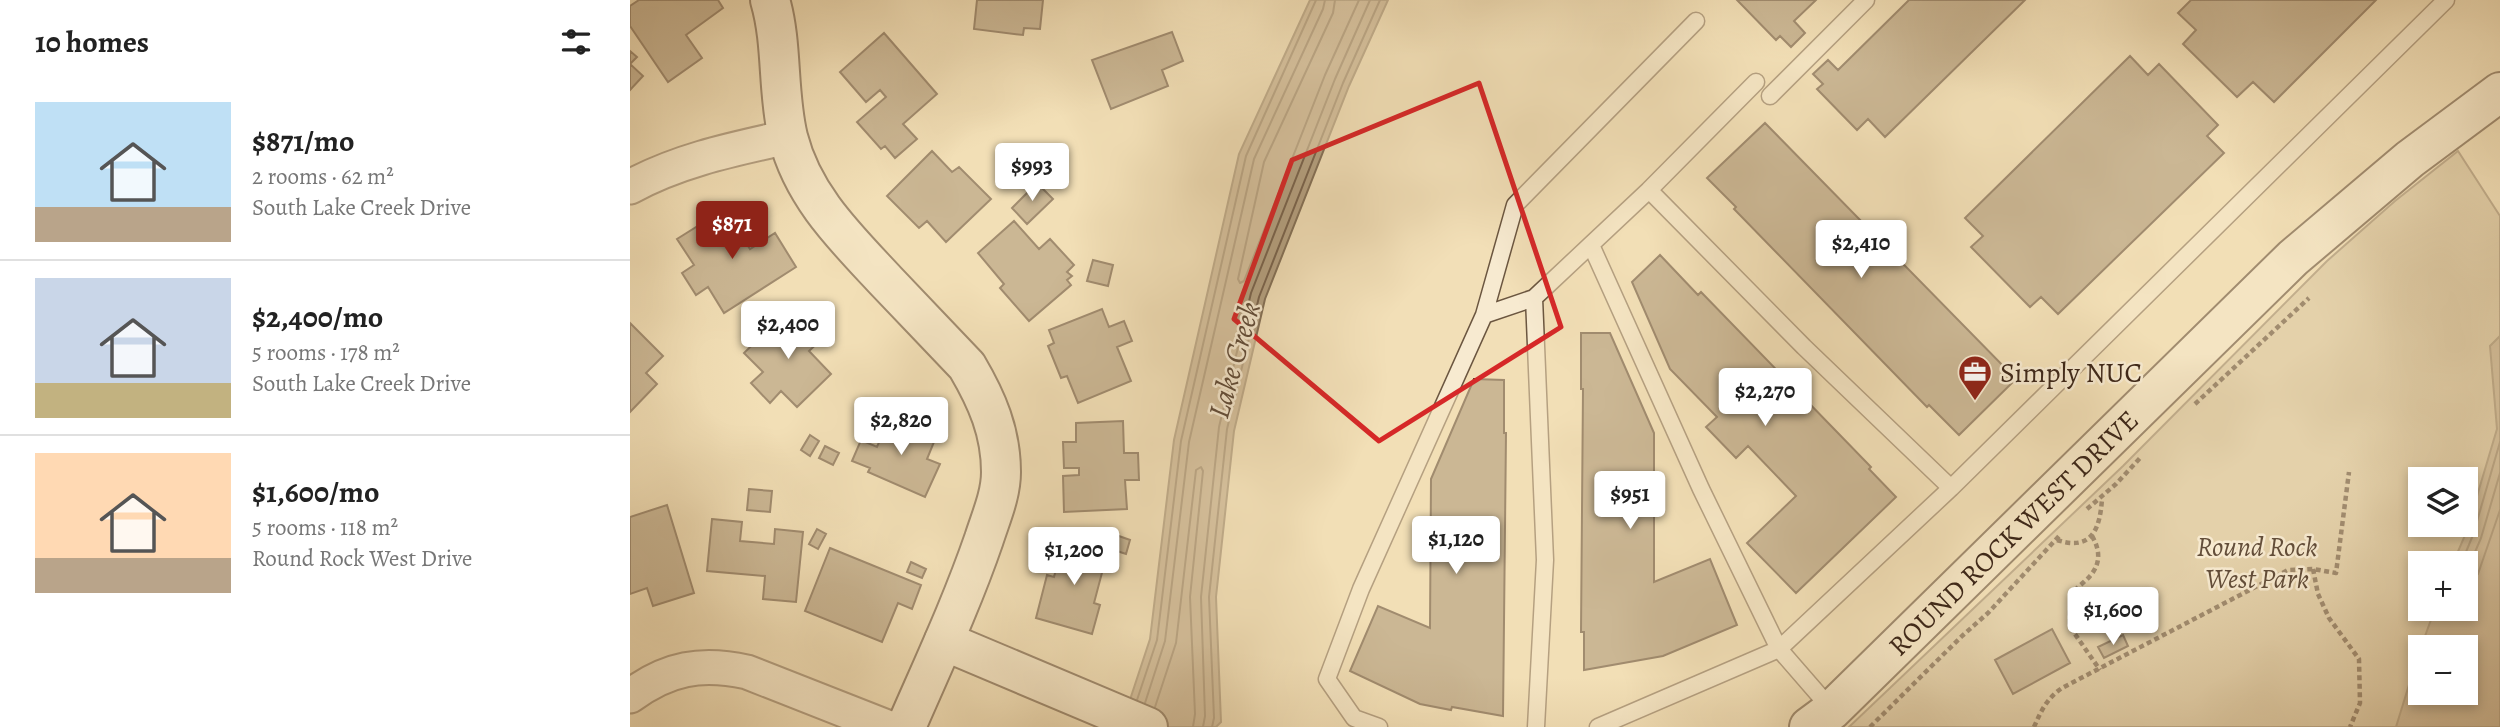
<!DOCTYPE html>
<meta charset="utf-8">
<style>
:root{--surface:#fff;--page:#f6f6f6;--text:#222;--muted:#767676;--line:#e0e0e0;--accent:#8f2418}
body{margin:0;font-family:Alegreya,serif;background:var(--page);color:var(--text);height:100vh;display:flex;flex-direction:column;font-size:26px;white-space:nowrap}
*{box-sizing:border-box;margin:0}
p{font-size:23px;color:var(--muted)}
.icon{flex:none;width:38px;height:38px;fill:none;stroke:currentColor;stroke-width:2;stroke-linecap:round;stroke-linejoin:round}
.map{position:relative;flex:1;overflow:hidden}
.side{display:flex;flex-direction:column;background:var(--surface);width:630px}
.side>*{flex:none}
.controls{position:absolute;left:1778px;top:467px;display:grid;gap:14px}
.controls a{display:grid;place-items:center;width:70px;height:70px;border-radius:0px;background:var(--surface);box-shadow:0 4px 10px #0003;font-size:35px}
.price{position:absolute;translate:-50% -60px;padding:0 16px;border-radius:7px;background:#fff;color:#222;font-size:23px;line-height:46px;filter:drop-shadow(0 2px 4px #0008)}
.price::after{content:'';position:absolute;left:50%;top:42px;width:21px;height:16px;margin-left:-10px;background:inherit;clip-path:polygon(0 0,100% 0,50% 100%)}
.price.active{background:var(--accent);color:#fff}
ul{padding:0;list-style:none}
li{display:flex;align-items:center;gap:21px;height:175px;padding:0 35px}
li+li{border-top:2px solid var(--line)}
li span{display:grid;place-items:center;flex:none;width:196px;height:140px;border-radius:0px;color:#555}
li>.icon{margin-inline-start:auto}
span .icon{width:84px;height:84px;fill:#fffc;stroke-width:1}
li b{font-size:30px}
h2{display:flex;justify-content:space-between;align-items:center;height:84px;padding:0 35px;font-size:30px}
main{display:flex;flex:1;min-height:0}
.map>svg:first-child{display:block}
.green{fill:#d3c09c;stroke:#88745a;stroke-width:2;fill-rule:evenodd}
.water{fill:#b5a181;stroke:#857157;stroke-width:2}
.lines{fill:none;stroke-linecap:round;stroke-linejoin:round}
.shore{stroke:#7a644d;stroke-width:2}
.building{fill:#9c876b;stroke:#3e2819;stroke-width:2}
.lane-casing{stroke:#6b5640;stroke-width:19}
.street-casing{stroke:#6b5640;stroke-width:37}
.secondary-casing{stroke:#3e2819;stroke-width:42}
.path{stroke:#3e2819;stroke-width:4.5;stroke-dasharray:5 3.5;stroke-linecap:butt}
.lane{stroke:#f7ead0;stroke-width:16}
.street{stroke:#f7ead0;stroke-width:33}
.secondary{stroke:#f7ead0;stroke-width:38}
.marked{fill:none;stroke:#d62828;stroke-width:5;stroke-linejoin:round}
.labels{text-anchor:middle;stroke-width:5;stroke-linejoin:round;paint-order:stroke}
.poi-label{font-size:28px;fill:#3e2819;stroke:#f7ead0;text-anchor:start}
.street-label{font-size:28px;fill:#3e2819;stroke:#f7ead0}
.park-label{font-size:28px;font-style:italic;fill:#634e3a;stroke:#f7ead0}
.water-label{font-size:30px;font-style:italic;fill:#624c38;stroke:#f7ead0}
</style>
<main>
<section class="side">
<h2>10 homes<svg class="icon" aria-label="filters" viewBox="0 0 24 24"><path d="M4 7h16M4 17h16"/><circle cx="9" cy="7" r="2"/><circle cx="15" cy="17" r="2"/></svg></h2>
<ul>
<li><span style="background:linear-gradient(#bfe0f5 75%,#b9a48a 0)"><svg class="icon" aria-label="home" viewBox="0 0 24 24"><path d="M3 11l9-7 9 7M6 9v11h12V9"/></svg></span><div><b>$871/mo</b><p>2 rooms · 62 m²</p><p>South Lake Creek Drive</p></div></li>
<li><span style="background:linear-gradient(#c9d6e8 75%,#c2b280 0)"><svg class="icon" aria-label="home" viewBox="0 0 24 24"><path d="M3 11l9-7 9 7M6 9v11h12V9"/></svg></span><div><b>$2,400/mo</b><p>5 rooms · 178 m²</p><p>South Lake Creek Drive</p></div></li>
<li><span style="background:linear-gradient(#ffd9b3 75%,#b9a48a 0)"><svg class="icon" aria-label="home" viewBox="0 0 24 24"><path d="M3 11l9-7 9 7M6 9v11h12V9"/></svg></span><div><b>$1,600/mo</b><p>5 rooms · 118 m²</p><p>Round Rock West Drive</p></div></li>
</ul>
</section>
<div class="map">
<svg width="1870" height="727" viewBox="0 0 1870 727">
<rect width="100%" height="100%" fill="#f2dfb7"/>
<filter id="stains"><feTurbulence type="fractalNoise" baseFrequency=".00286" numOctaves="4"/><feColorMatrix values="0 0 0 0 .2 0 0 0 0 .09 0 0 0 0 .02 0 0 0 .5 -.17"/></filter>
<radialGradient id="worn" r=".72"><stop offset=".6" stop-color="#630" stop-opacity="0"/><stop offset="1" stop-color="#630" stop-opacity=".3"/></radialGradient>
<path class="green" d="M1828 151 1870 216V727H1219L1493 466 1697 261 1765 201ZM1790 480H1836V525H1790ZM1790 564H1836V609H1790ZM1790 648H1836V693H1790Z"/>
<path class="water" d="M680 0H758L719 86 635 299 604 431 586 597 591 722 586 727H491L520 639 544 440 609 154Z
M1870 336V727H1766L1790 649V693H1836V648L1791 647 1805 609H1836V564L1823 563 1836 533 1867 429 1860 346Z"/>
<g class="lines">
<path class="shore" d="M705 0 703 13 634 162 608 279 610 283 614 281 695 75 729 0
M1831 564 1843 535 1870 442
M1836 573 1851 538 1870 473
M1836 586 1848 574 1870 510
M507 700 527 640 551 441 616 156 686 0
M515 703 535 641 559 442 624 159 693 9 695 0
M525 707 546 643 566 470 571 467 573 471 560 597 565 714 563 727
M573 727 575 716 571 597 589 427 621 293 705 79 740 0
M582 727 584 718 579 597 597 429 629 297 713 83 750 0"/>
</g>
<path class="building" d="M9 0H88L93 8 56 35 72 58 38 82 0 26V6Z
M347 0H413L410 29 394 28 393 35 344 29Z
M1107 0H1186L1164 21 1175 33 1161 47 1150 36 1146 40Z
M1279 0H1395L1255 137 1238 119 1227 130 1187 89 1193 84 1183 74 1198 60 1208 70Z
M1561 0H1746L1644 102 1623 82 1607 97 1553 44 1566 30 1548 13Z
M542 32 553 61 532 70 538 86 481 109 462 60Z
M254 33 307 94 273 124 287 139 265 158 255 146 251 149 227 122 256 97 250 90 236 102 210 72Z
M0 51 7 57 0 64 13 76 0 90Z
M1500 56 1518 75 1529 64 1588 125 1577 136 1594 153 1428 314 1411 297 1400 307 1341 247 1353 236 1335 218Z
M1135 123 1386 379 1329 435 1299 405 1297 407 1104 209 1106 207 1077 178Z
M302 151 322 172 329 167 361 199 316 242 297 221 289 228 257 196Z
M407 183 423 199 397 224 382 208Z
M95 209 120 249 145 233 166 267 94 313 78 287 66 295 52 273 64 265 47 239Z
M384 221 409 249 420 239 444 265 437 272 442 276 437 280 441 285 399 321 370 288 374 284 348 253Z
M1030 255 1068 295 1071 292 1241 467 1239 469 1266 497 1166 593 1117 543 1166 496 1118 446 1106 458 1076 427 1087 417 1040 369 1002 282Z
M463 260 483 265 478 286 457 281Z
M472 309 479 327 494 321 502 341 487 347 501 381 448 403 437 376 431 378 418 346 424 343 419 330Z
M165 311 193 338 179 351 201 374 167 407 151 391 140 403 121 383 133 372 114 353 147 321 150 325Z
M0 323 33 356 16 373 27 384 0 412Z
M951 333H980L1024 433V582L1080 559 1107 625 1033 656 954 670V632H951L953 389H951Z
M844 379 874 380V433H876L873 716 822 707 821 710 790 704 720 671 748 606 800 628 801 479Z
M260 417 306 437 297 459 310 464 295 497 238 472 240 468 222 461 231 440 247 447Z
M493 421 494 453H508L509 480H495L497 509 434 512 433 476 449 475V468H434L433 442H446V423Z
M180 435 189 441 180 456 171 450Z
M195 446 209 453 203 465 189 458Z
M119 489 142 491 140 512 117 510Z
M37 505 64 593 23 606 17 588 0 594V517Z
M82 519 112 522 110 541 144 544 145 529 173 532 166 602 133 599 135 576 77 571Z
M187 529 196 534 188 549 179 544Z
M486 535 500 540 496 554 481 549Z
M434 538 478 550 464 603 470 605 462 634 406 618 417 575 424 577Z
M200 548 291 585 282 609 268 603 252 642 175 611Z
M281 562 296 569 292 578 277 572Z
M1422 629 1440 663 1383 694 1365 660Z
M1493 635 1498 646 1474 658 1468 647Z"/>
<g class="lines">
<g class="lane-casing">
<path id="lane" d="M1140 96 1236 0
M1019 190 1126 82
M961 245 1071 489 1149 649 1202 710
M854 315 885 205 1066 21
M1321 488 1816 0
M749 727 724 718 697 679 731 589 854 315 904 298
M906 727 915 560 904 298 1019 190 1174 347 1321 488 1149 649 968 727"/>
</g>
<g class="street-casing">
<path id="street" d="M0 187C49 160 104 149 158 137
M0 696C38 668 71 662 117 672L257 727"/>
</g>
<g class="secondary-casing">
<g id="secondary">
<path d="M140 0C153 44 147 92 158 137 173 197 216 238 256 281 283 309 310 338 337 366 357 400 371 432 371 472 371 495 361 517 354 539 332 603 303 665 276 727"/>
<path d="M314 641 518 727"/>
<path id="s1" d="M1179 727 1202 710 1663 258 1780 159 1870 92"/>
</g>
</g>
<path class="path" d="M1565 404 1679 298
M1457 509 1486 484 1511 457
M1462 536C1472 553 1470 568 1455 581 1451 585 1446 588 1443 593 1439 602 1440 618 1440 627L1470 670
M1427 540C1463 552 1470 527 1472 499
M1683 569 1688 594 1699 618 1729 659 1730 703 1720 727
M1240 727 1332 636 1358 613 1431 534
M1404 727C1411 711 1417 698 1432 688L1658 570 1683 569 1706 573 1719 472"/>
<use href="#lane" class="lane"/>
<use href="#street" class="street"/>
<use href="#secondary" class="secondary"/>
</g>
<path d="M0 0H1870V727H0ZM849 83 931 327 749 441 604 319 662 160Z" fill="#f2dfb7" fill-opacity=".55" fill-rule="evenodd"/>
<path class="marked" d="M849 83 931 327 749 441 604 319 662 160Z"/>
<defs>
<g id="office-pin" transform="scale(1.75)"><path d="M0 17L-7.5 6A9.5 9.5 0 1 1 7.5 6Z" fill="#8f2418" stroke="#f7ead0"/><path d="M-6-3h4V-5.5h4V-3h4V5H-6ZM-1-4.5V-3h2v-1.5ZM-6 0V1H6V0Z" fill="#fff"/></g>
</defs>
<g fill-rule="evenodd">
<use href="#office-pin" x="1345" y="372"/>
</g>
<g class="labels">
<g class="poi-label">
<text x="1370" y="382">Simply NUC</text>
</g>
<g class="street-label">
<text dy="10" stroke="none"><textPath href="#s1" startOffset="282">ROUND ROCK WEST DRIVE</textPath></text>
</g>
<g class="park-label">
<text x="1627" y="556">Round Rock<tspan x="1627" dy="32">West Park</tspan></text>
</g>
<g class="water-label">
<text transform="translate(604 360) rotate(-74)" y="10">Lake Creek</text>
</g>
</g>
<rect width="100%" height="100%" filter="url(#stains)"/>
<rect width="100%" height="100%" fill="url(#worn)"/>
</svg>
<div class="controls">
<a><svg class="icon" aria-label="layers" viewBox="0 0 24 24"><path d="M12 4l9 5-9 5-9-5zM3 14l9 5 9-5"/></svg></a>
<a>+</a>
<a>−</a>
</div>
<b class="price" style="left:402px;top:203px">$993</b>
<b class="price active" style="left:102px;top:261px">$871</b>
<b class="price" style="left:1231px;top:280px">$2,410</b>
<b class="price" style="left:158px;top:361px">$2,400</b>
<b class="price" style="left:1135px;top:428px">$2,270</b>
<b class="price" style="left:271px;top:457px">$2,820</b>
<b class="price" style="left:1000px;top:531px">$951</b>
<b class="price" style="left:826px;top:576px">$1,120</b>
<b class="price" style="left:444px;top:587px">$1,200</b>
<b class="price" style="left:1483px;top:647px">$1,600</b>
</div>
</main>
